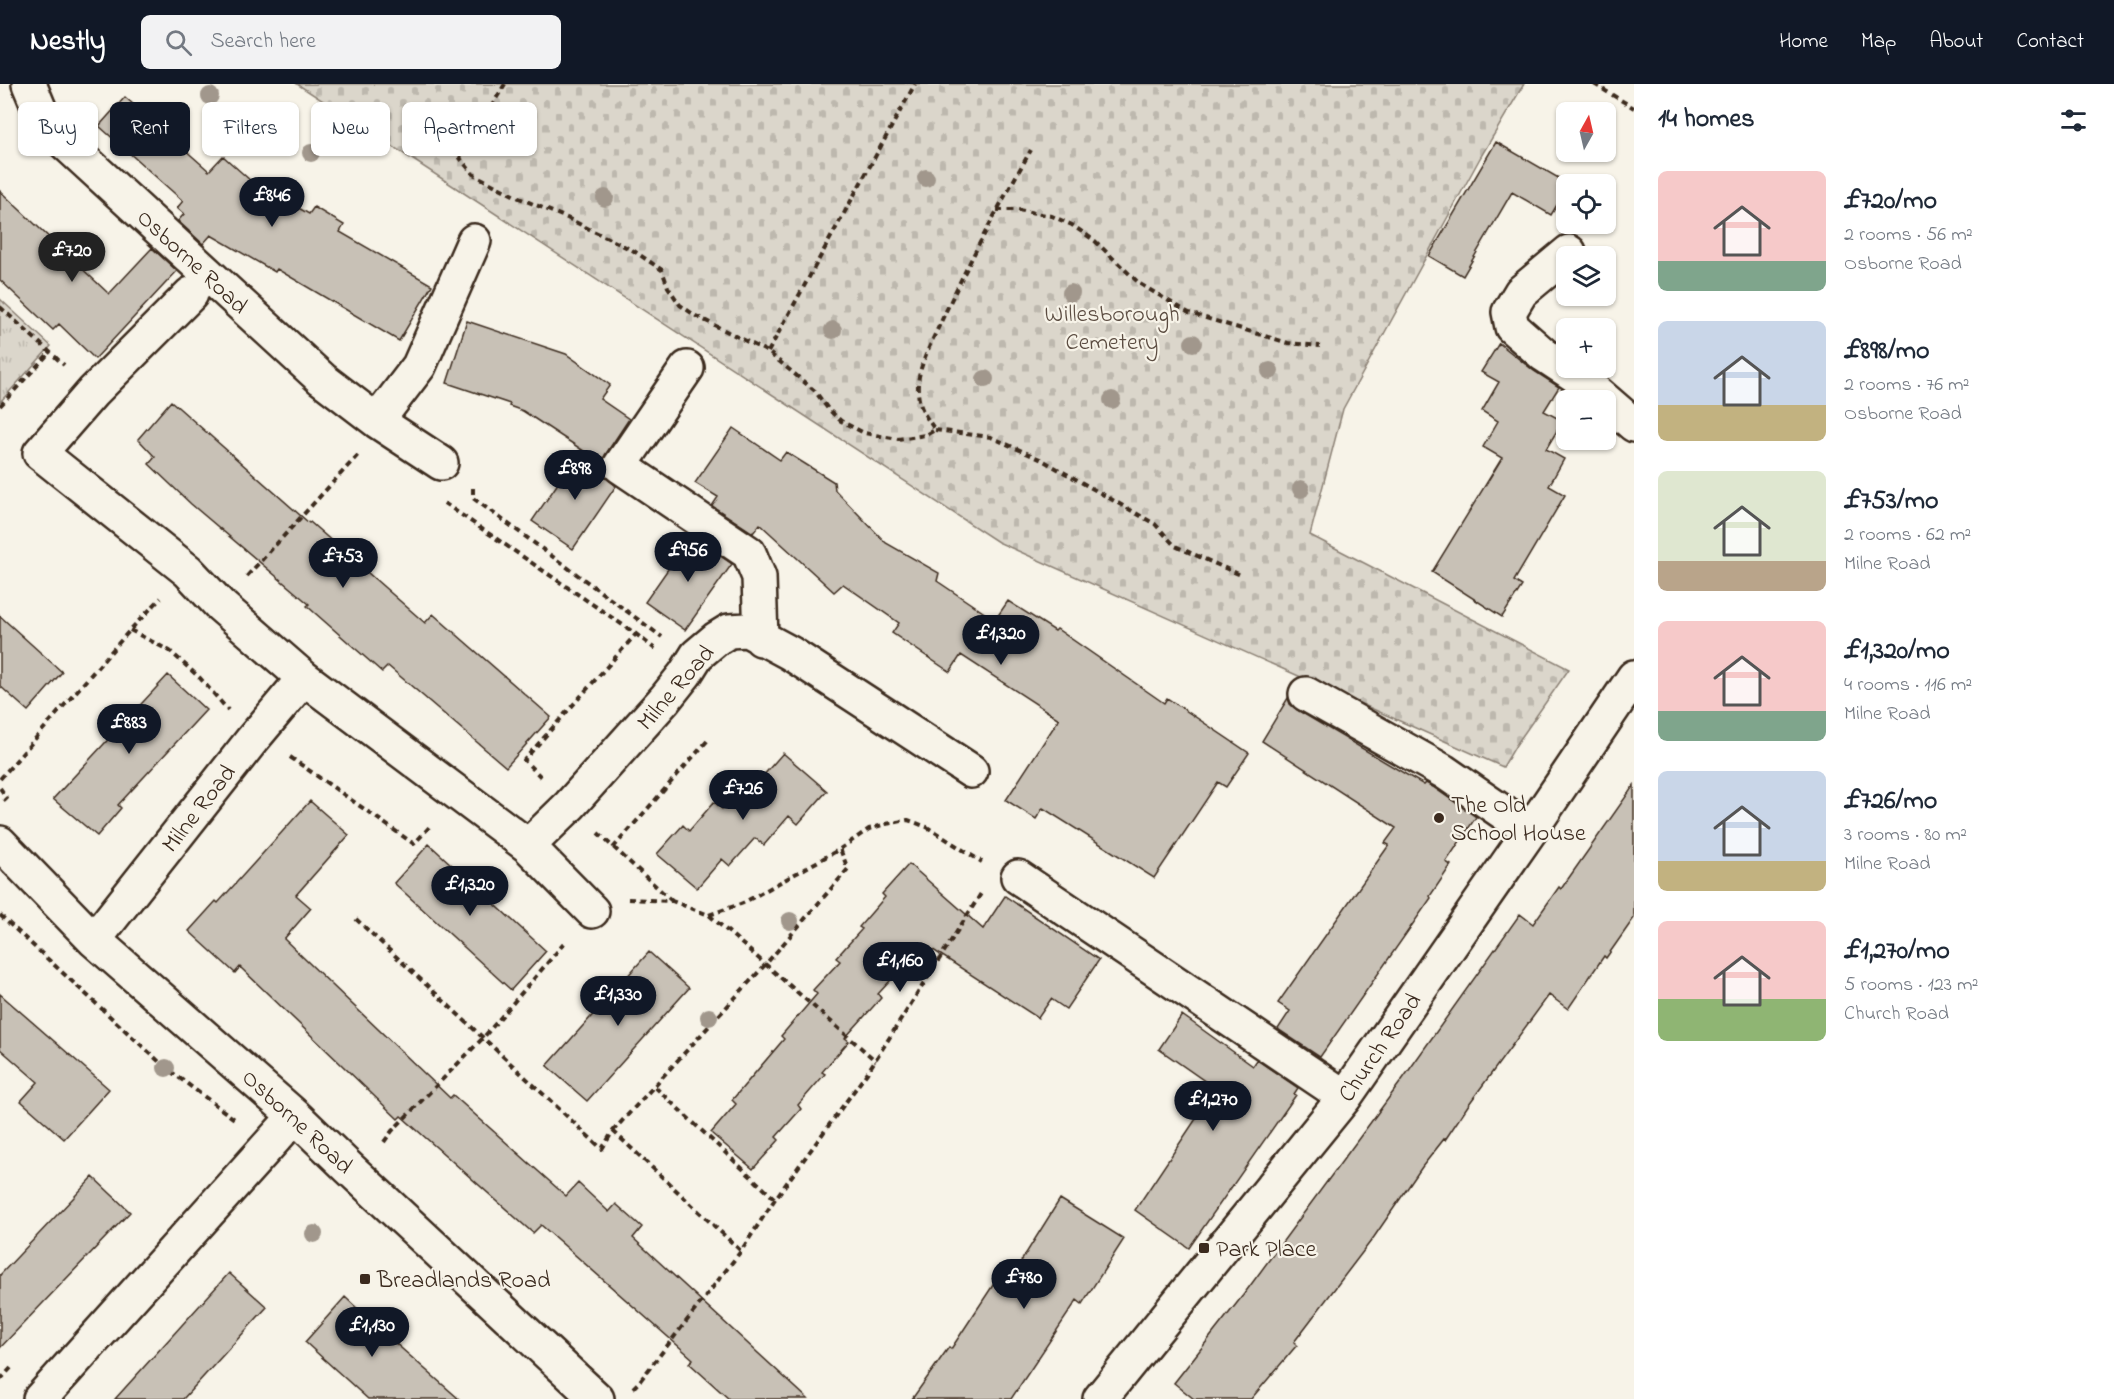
<!DOCTYPE html>
<meta charset="utf-8">
<style>
:root{--surface:#fff;--page:#f2f2f3;--text:#1f2937;--muted:#747a83;--accent:#111827}
body{margin:0;font-family:"Indie Flower",sans-serif;background:var(--page);color:var(--text);height:100vh;display:flex;flex-direction:column;font-size:22px;white-space:nowrap}
*{box-sizing:border-box;margin:0}
p{font-size:20px;color:var(--muted)}
.icon{flex:none;width:33px;height:33px;fill:none;stroke:currentColor;stroke-width:2;stroke-linecap:round;stroke-linejoin:round}
.map{position:relative;flex:1;overflow:hidden}
.side{display:flex;flex-direction:column;background:var(--surface);width:480px}
.side>*{flex:none}
.guide{position:absolute;left:18px;top:18px;width:570px;height:54px;display:flex;gap:12px}
.needle{width:39px;rotate:8deg}
.controls{position:absolute;left:1556px;top:18px;display:grid;gap:12px}
.controls a{display:grid;place-items:center;width:60px;height:60px;border-radius:9px;background:var(--surface);box-shadow:0 2px 4px #0004;font-size:30px}
.price{position:absolute;translate:-50% -51px;padding:0 14px;border-radius:21px;background:var(--accent);color:#fff;font-size:20px;line-height:39px;filter:drop-shadow(0 2px 3px #0008)}
.price::after{content:'';position:absolute;left:50%;top:36px;width:18px;height:14px;margin-left:-9px;background:inherit;clip-path:polygon(0 0,100% 0,50% 100%)}
.price.selected{background:#222;color:#fff}
ul{padding:0;list-style:none}
li{display:flex;align-items:center;gap:18px;height:150px;padding:0 24px}
li span{display:grid;place-items:center;flex:none;width:168px;height:120px;border-radius:9px;color:#555}
li>.icon{margin-inline-start:auto}
span .icon{width:72px;height:72px;fill:#fffc;stroke-width:1}
li b{font-size:26px}
h2{display:flex;justify-content:space-between;align-items:center;height:72px;padding:0 24px;font-size:26px}
.tag{padding:0 21px;border-radius:9px;background:var(--surface);box-shadow:0 2px 4px #0004;font-size:21px;line-height:54px}
.tag.selected{background:var(--accent);color:#fff}
header{display:flex;align-items:center;gap:36px;box-sizing:border-box;height:84px;padding:0 30px;background:var(--accent);color:#fff}
header strong{font-size:28px}
nav{display:flex;gap:33px;margin-inline-start:auto;font-size:21px}
.search{width:420px;height:54px;background:var(--page);display:flex;align-items:center;gap:15px;box-sizing:border-box;padding:0 21px;border-radius:9px;color:var(--muted);font-size:22px}
main{display:flex;flex:1;min-height:0}
.map>svg:first-child{display:block}
.grass{fill:url(#grass-tufts);stroke:#8b8074;stroke-width:1.5}
.cemetery{fill:url(#cemetery-stones);stroke:#8b8074;stroke-width:1.5}
.building{fill:#c8c1b6;stroke:#3b2a1e;stroke-width:1.5}
.lines{fill:none;stroke-linecap:round;stroke-linejoin:round}
.minor-casing{stroke:#3b2a1e;stroke-width:38}
.path{stroke:#3b2a1e;stroke-width:4;stroke-dasharray:6 4.5;stroke-linecap:butt}
.minor{stroke:#f7f3e8;stroke-width:33}
.tree{fill:#a1978c}
.poi-dot{fill:#3b2a1e;stroke:#f7f3e8;stroke-width:2}
.labels{text-anchor:middle;stroke-width:4.5;stroke-linejoin:round;paint-order:stroke}
.street-label{font-size:24px;fill:#3b2a1e;stroke:#f7f3e8}
.park-label{font-size:24px;fill:#5b4c41;stroke:#f7f3e8}
.poi-label{font-size:24px;fill:#3b2a1e;stroke:#f7f3e8;text-anchor:start}
</style>
<header>
<strong>Nestly</strong>
<div class="search"><svg class="icon" aria-label="search" viewBox="0 0 24 24"><circle cx="10" cy="10" r="6"/><path d="M15 15l6 6"/></svg>Search here</div>
<nav><a>Home</a><a>Map</a><a>About</a><a>Contact</a></nav>
</header>
<main>
<div class="map">
<svg width="1634" height="1315" viewBox="0 0 1634 1315">
<defs>
<pattern id="grass-tufts" width="24" height="20" patternUnits="userSpaceOnUse" patternTransform="scale(1.5)"><rect width="24" height="20" fill="#dbd6cb"/><path d="M3 7l-1-3M5 7V3M7 7l1-3M15 17l-1-3M17 17v-4M19 17l1-3" fill="none" stroke="#bdb8ae"/></pattern>
<pattern id="cemetery-stones" width="16" height="16" patternUnits="userSpaceOnUse" patternTransform="scale(1.5)"><rect width="16" height="16" fill="#dbd6cb"/><path d="M2 7V4a2 2 0 0 1 4 0v3zM10 15v-3a2 2 0 0 1 4 0v3z" fill="#bdb8ae"/></pattern>
</defs>
<rect width="100%" height="100%" fill="#f7f3e8"/>
<filter id="ink" filterUnits="userSpaceOnUse"><feTurbulence type="fractalNoise" baseFrequency=".0167" numOctaves="2"/><feDisplacementMap in="SourceGraphic" scale="12" xChannelSelector="R" yChannelSelector="G"/><feConvolveMatrix kernelMatrix="1 2 1 2 8 2 1 2 1" color-interpolation-filters="sRGB"/></filter>
<g filter="url(#ink)">
<path class="grass" d="M0 215 51 262 0 318Z"/>
<path class="cemetery" d="M297 0H1524L1480 74 1343 325 1310 451 1569 585 1516 661 1503 683 998 458Z"/>
<path class="building" d="M125 13 209 87 223 72 251 97 309 130 314 123 344 141 340 148 432 201 399 257 277 185 275 188 211 151 203 160 178 137 184 130 177 124 183 117 99 42Z
M1496 58 1569 100H1566V106L1551 131 1512 108 1463 192 1429 172Z
M0 107 109 210 152 164 177 187 95 275 59 240 53 246 0 196Z
M467 237 566 270 610 301 600 315 629 335 605 371 602 379 523 327 509 322 510 320 447 299Z
M1499 259 1534 287 1559 303 1544 327 1563 337 1546 365 1564 375 1549 402 1565 411 1514 497 1522 502 1502 533 1432 488 1502 374 1483 363 1498 337 1482 327 1499 298 1481 288Z
M171 317 309 439 310 438 425 539 433 530 551 633 506 683 388 582 382 588 307 522 309 520 191 420 149 380 155 373 138 355Z
M733 344 780 376 786 368 834 398 835 406 886 459 939 489 937 497 995 536 1008 517 1055 547 1057 545 1164 619 1167 614 1249 669 1226 703 1218 698 1154 794 1043 724 1036 735 1006 716 1059 635 961 571 950 588 892 549 899 539 843 500 834 508 760 440 753 449 712 422 718 413 695 399Z
M581 366 601 380 603 391 616 402 573 465 532 437Z
M691 452 732 480 685 546 645 518Z
M0 532 62 588 28 627 0 602Z
M168 591 206 626 118 721 121 724 97 752 53 715Z
M1288 614 1290 620 1297 626 1424 701 1426 699 1433 703 1476 733 1446 778 1451 781 1430 812 1431 814 1320 973 1278 945 1290 927 1278 919 1389 761 1385 759 1396 744 1262 657Z
M783 669 827 707 798 740 789 732 764 761 755 754 730 782 722 775 697 804 657 770 683 741 689 747 714 718 722 725 748 696 755 701Z
M1634 701V834L1606 874 1604 872 1568 925 1549 911 1469 1020 1445 1056 1444 1055 1422 1083 1374 1153 1294 1258 1297 1261 1251 1315H1194L1174 1299 1244 1210 1402 996 1520 830 1533 840 1559 803 1561 805Z
M310 717 349 751 296 811 311 824 284 855 450 1014 453 1011 566 1112 578 1099 609 1128 616 1120 642 1143 633 1154 808 1315H729L689 1279 693 1275 541 1141 533 1149 401 1032 398 1035 240 883 235 889 189 847 216 817 218 819Z
M429 760 546 867 511 906 394 799Z
M909 780 983 845 1005 812 1099 876 1066 925 1051 915 1038 934 924 860 878 910 881 914 845 954 849 957 822 988 825 990 798 1021 801 1025 776 1053 779 1056 753 1085 711 1049 736 1020 732 1016 784 955 781 952 817 910 813 906 840 877 836 874 862 845 859 843 885 813 882 810Z
M649 868 689 904 587 1017 547 982Z
M0 910 109 1005 64 1055 21 1017 38 998 0 965Z
M1182 931 1253 982 1257 976 1298 1004 1294 1010 1296 1011 1189 1164 1135 1126 1216 1005 1159 965Z
M93 1093 130 1128 0 1264V1191Z
M1060 1115 1124 1155 1082 1220 1077 1216 1011 1315H912L949 1263 951 1265 1001 1189 1010 1195Z
M229 1189 267 1223 183 1315H115Z
M345 1213 385 1250 459 1315H368L305 1258Z"/>
<g class="lines">
<g class="minor-casing">
<path id="minor" d="M29 0 44 36 60 54 322 295 377 337 441 379
M1569 168 1521 208 1509 228 1512 243 1544 271 1582 296 1634 341
M191 210 93 308 40 369 188 487 220 521 304 594 528 762 592 827
M687 284 620 382 749 469 759 493 761 555
M377 337 419 282 474 157
M1306 610 1443 687 1530 747
M0 759 94 856 295 1032 349 1084 597 1315
M528 762 570 721 665 615 685 590 697 571 716 555 729 547 747 546 790 569 971 687
M1018 793 1345 1013
M94 856 252 656 304 594
M40 1315 295 1032
M1100 1315 1345 1013 1530 747 1634 593"/>
</g>
<path class="path" d="M505 0 460 74 473 90 519 114 567 134 634 167 662 186 668 203 680 221 696 232 768 268 815 307 828 325 841 337 864 349 898 355 926 351 935 346C924 330 917 321 918 300 919 282 932 257 940 240 967 181 998 123 1031 66
M1594 0 1634 24
M997 126H1018L1052 132 1072 141 1095 157 1140 200 1189 229 1288 259 1320 262
M0 223 64 281
M768 268 915 0
M0 322 50 268
M935 346 991 353 1042 376 1155 440 1175 462 1243 492
M473 404V414L662 553
M444 419 636 550 655 565
M247 492 358 371
M130 546 170 567 200 594 228 626
M290 673 414 760 432 740
M541 693 524 676 636 550
M0 695 130 546 161 514
M0 704 7 714 1 720
M598 749 672 817
M613 764 708 656
M628 815 672 817 709 831 876 977
M0 831 166 984 237 1037
M709 831 743 819 840 765 869 745 886 740 908 736 927 743 982 778
M356 835 602 1065 613 1047 765 881 848 785 840 765
M655 1003 775 1115
M613 1047 741 1167
M384 1058 392 1047 483 954 567 856
M0 1296 11 1284
M633 1304 639 1298 741 1167 775 1115 867 989 982 808"/>
<use href="#minor" class="minor"/>
</g>
<g class="tree">
<circle cx="210" cy="12" r="9"/>
<circle cx="259" cy="36" r="9"/>
<circle cx="311" cy="69" r="9"/>
<circle cx="926" cy="94" r="9"/>
<circle cx="605" cy="114" r="9"/>
<circle cx="1071" cy="209" r="9"/>
<circle cx="833" cy="246" r="9"/>
<circle cx="1193" cy="259" r="9"/>
<circle cx="1270" cy="287" r="9"/>
<circle cx="985" cy="295" r="9"/>
<circle cx="1112" cy="316" r="9"/>
<circle cx="1301" cy="405" r="9"/>
<circle cx="790" cy="837" r="9"/>
<circle cx="709" cy="933" r="9"/>
<circle cx="166" cy="984" r="9"/>
<circle cx="314" cy="1150" r="9"/>
</g>
</g>
<g class="poi-dot">
<circle cx="1439" cy="734" r="6"/>
<rect x="1198" y="1158" width="12" height="12" rx="3"/>
<rect x="359" y="1189" width="12" height="12" rx="3"/>
</g>
<g class="labels">
<g class="street-label">
<text transform="translate(193 177) rotate(43)" y="8">Osborne Road</text>
<text transform="translate(675 603) rotate(-49)" y="8">Milne Road</text>
<text transform="translate(198 724) rotate(-52)" y="8">Milne Road</text>
<text transform="translate(1379 963) rotate(-55)" y="8">Church Road</text>
<text transform="translate(298 1037) rotate(43)" y="8">Osborne Road</text>
</g>
<g class="park-label">
<text x="1112" y="237">Willesborough<tspan x="1112" dy="28">Cemetery</tspan></text>
</g>
<g class="poi-label">
<text x="1451" y="728">The Old<tspan x="1451" dy="28">School House</tspan></text>
<text x="1216" y="1172">Park Place</text>
<text x="377" y="1203">Breadlands Road</text>
</g>
</g>
</svg>
<div class="controls">
<a><svg class="needle" viewBox="-14 -14 28 28"><path d="M0-13l5 13h-10z" fill="#e53935"/><path d="M0 13l5-13h-10z" fill="#747a83"/></svg></a>
<a><svg class="icon" aria-label="locate" viewBox="0 0 24 24"><circle cx="12" cy="12" r="6"/><path d="M12 2v4M12 18v4M2 12h4M18 12h4"/></svg></a>
<a><svg class="icon" aria-label="layers" viewBox="0 0 24 24"><path d="M12 4l9 5-9 5-9-5zM3 14l9 5 9-5"/></svg></a>
<a>+</a>
<a>−</a>
</div>
<b class="price" style="left:272px;top:144px">£846</b>
<b class="price selected" style="left:72px;top:199px">£720</b>
<b class="price" style="left:575px;top:417px">£898</b>
<b class="price" style="left:688px;top:499px">£956</b>
<b class="price" style="left:343px;top:505px">£753</b>
<b class="price" style="left:1001px;top:582px">£1,320</b>
<b class="price" style="left:129px;top:671px">£883</b>
<b class="price" style="left:743px;top:737px">£726</b>
<b class="price" style="left:470px;top:833px">£1,320</b>
<b class="price" style="left:900px;top:909px">£1,160</b>
<b class="price" style="left:618px;top:943px">£1,330</b>
<b class="price" style="left:1213px;top:1048px">£1,270</b>
<b class="price" style="left:1024px;top:1226px">£780</b>
<b class="price" style="left:372px;top:1274px">£1,130</b>
<div class="guide">
<a class="tag">Buy</a>
<a class="tag selected">Rent</a>
<a class="tag">Filters</a>
<a class="tag">New</a>
<a class="tag">Apartment</a>
</div>
</div>
<section class="side">
<h2>14 homes<svg class="icon" aria-label="filters" viewBox="0 0 24 24"><path d="M4 7h16M4 17h16"/><circle cx="9" cy="7" r="2"/><circle cx="15" cy="17" r="2"/></svg></h2>
<ul>
<li><span style="background:linear-gradient(#f6c9c9 75%,#7fa58c 0)"><svg class="icon" aria-label="home" viewBox="0 0 24 24"><path d="M3 11l9-7 9 7M6 9v11h12V9"/></svg></span><div><b>£720/mo</b><p>2 rooms · 56 m²</p><p>Osborne Road</p></div></li>
<li><span style="background:linear-gradient(#c9d6e8 70%,#c2b280 0)"><svg class="icon" aria-label="home" viewBox="0 0 24 24"><path d="M3 11l9-7 9 7M6 9v11h12V9"/></svg></span><div><b>£898/mo</b><p>2 rooms · 76 m²</p><p>Osborne Road</p></div></li>
<li><span style="background:linear-gradient(#dfe7d0 75%,#b9a48a 0)"><svg class="icon" aria-label="home" viewBox="0 0 24 24"><path d="M3 11l9-7 9 7M6 9v11h12V9"/></svg></span><div><b>£753/mo</b><p>2 rooms · 62 m²</p><p>Milne Road</p></div></li>
<li><span style="background:linear-gradient(#f6c9c9 75%,#7fa58c 0)"><svg class="icon" aria-label="home" viewBox="0 0 24 24"><path d="M3 11l9-7 9 7M6 9v11h12V9"/></svg></span><div><b>£1,320/mo</b><p>4 rooms · 116 m²</p><p>Milne Road</p></div></li>
<li><span style="background:linear-gradient(#c9d6e8 75%,#c2b280 0)"><svg class="icon" aria-label="home" viewBox="0 0 24 24"><path d="M3 11l9-7 9 7M6 9v11h12V9"/></svg></span><div><b>£726/mo</b><p>3 rooms · 80 m²</p><p>Milne Road</p></div></li>
<li><span style="background:linear-gradient(#f6c9c9 65%,#8fb573 0)"><svg class="icon" aria-label="home" viewBox="0 0 24 24"><path d="M3 11l9-7 9 7M6 9v11h12V9"/></svg></span><div><b>£1,270/mo</b><p>5 rooms · 123 m²</p><p>Church Road</p></div></li>
</ul>
</section>
</main>
